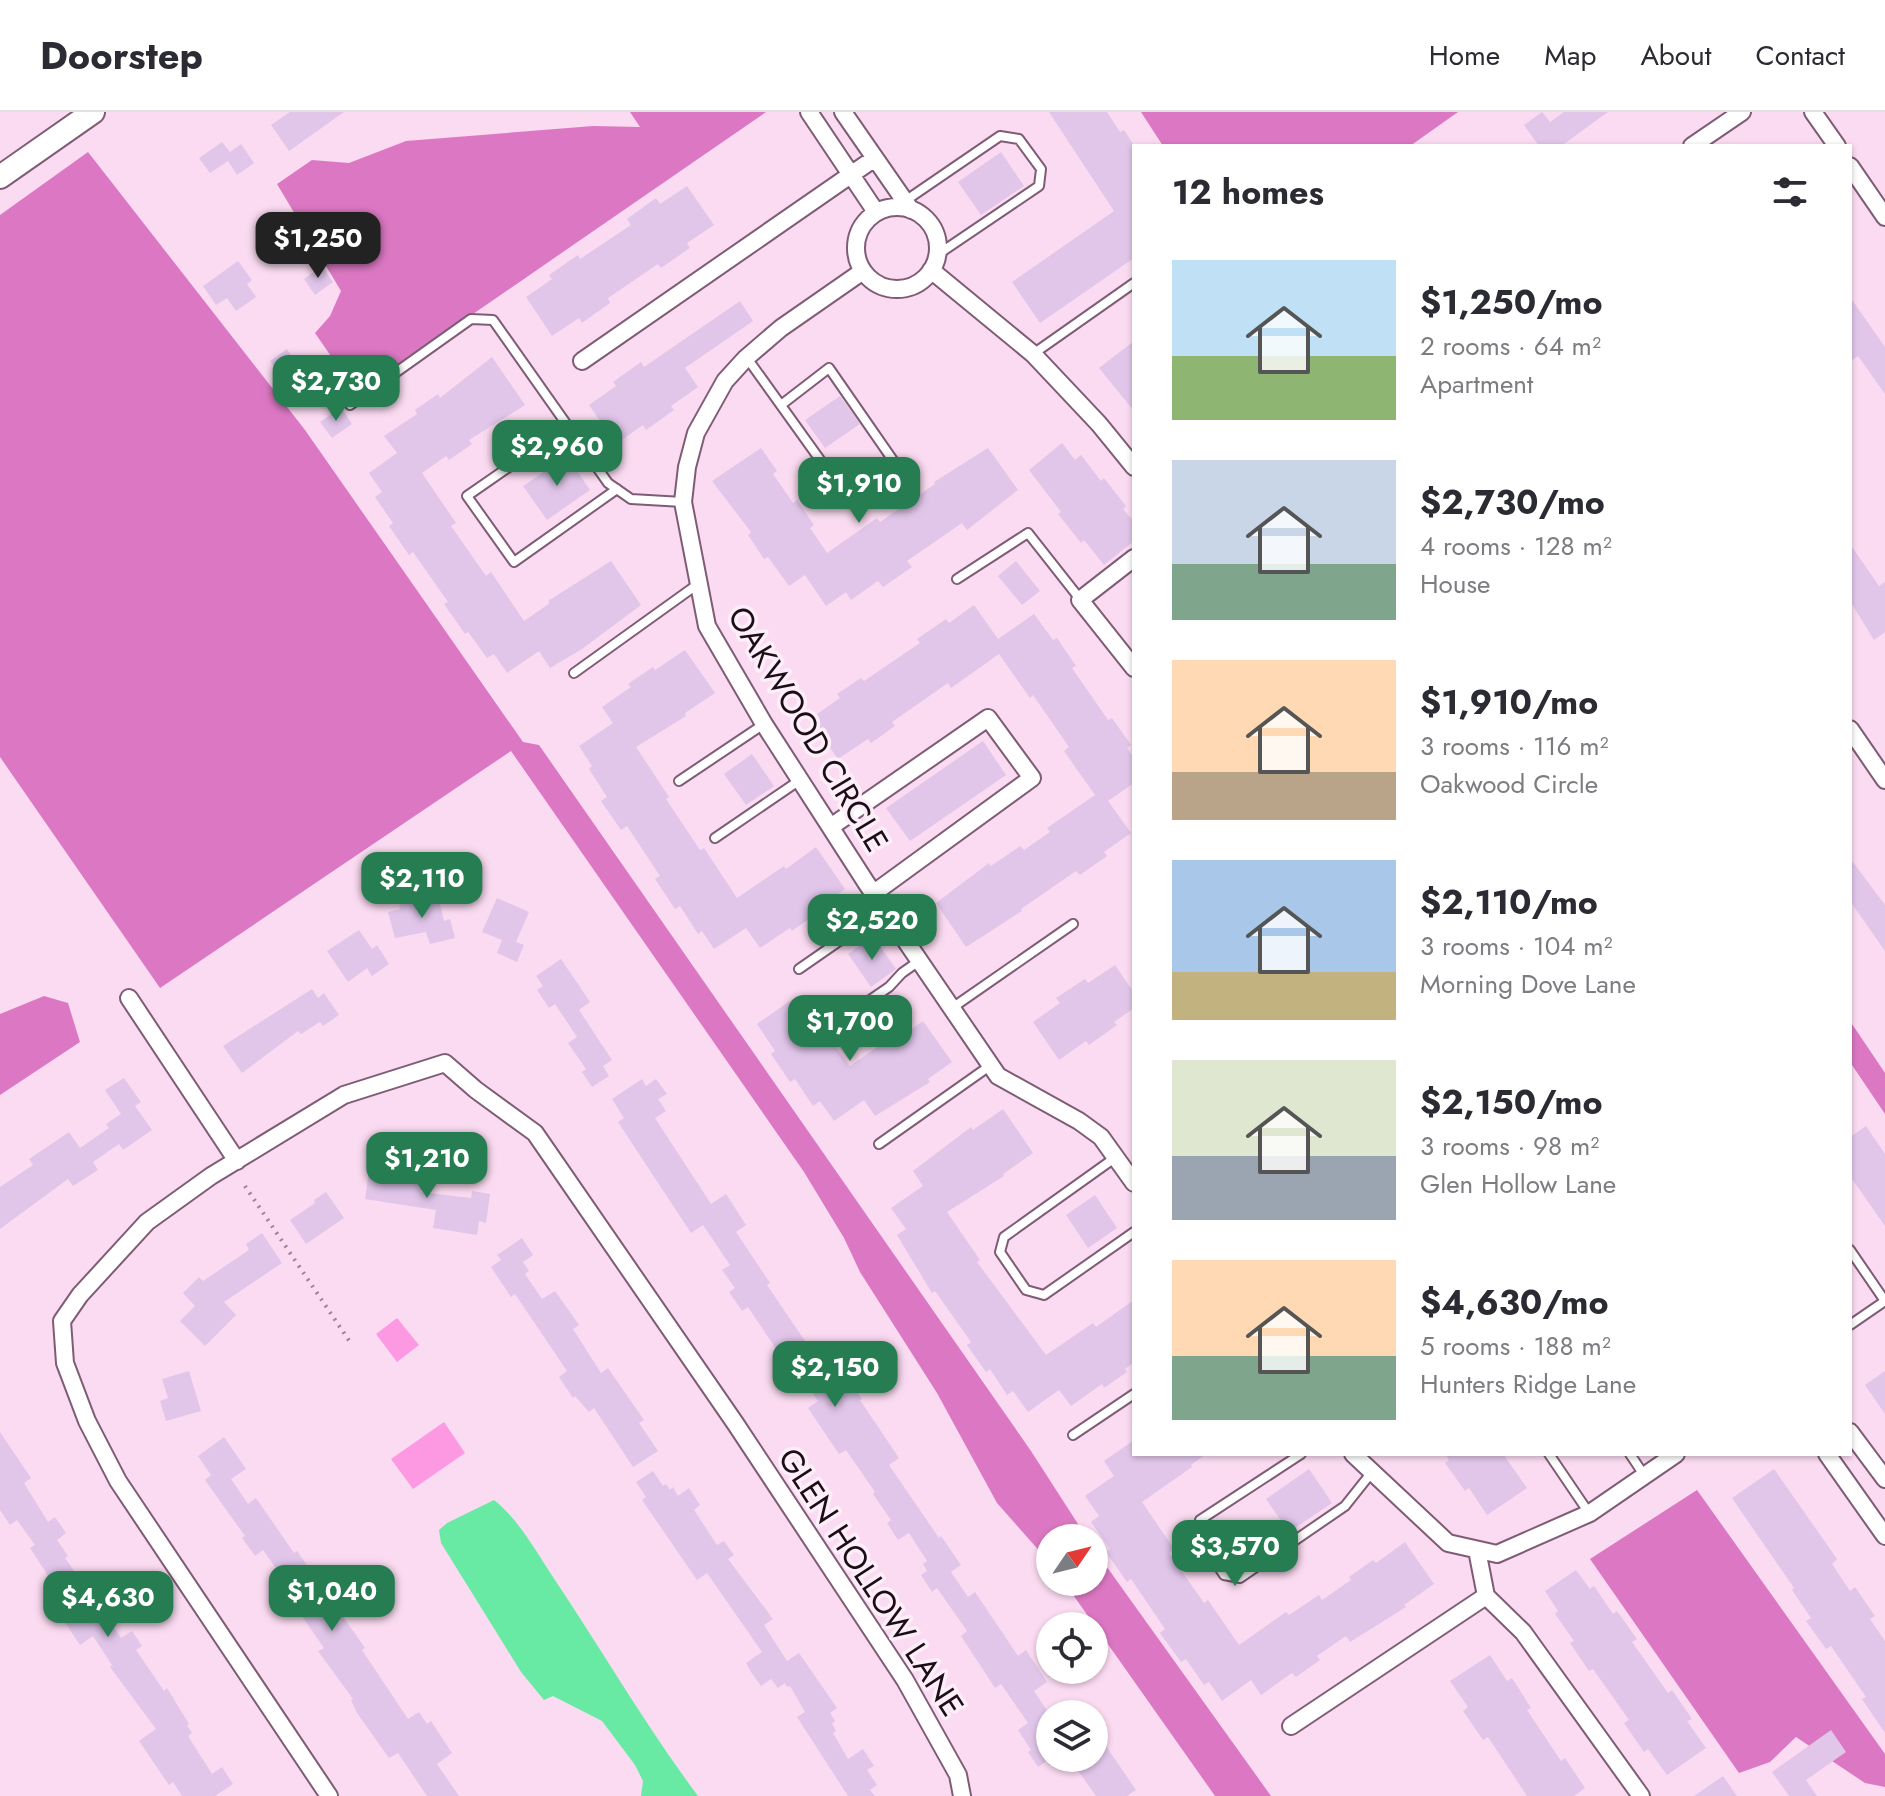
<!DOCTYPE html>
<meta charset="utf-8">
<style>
:root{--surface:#fff;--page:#f7f7f7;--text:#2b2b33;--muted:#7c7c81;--line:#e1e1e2;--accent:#257d51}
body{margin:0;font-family:Jost,sans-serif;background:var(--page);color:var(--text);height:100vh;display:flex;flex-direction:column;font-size:30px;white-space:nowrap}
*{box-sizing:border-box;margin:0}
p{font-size:26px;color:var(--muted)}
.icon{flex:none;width:44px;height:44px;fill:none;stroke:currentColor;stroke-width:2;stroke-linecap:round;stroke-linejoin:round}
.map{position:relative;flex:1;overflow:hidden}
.drawer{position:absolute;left:1132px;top:32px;width:720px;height:1312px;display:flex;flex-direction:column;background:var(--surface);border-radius:0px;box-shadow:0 2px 6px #0004}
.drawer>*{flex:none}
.needle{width:52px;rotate:55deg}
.fabs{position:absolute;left:1036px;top:1412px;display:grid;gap:16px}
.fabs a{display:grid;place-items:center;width:72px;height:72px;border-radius:50%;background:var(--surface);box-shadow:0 2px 6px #0004;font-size:40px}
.price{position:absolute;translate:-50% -68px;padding:0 18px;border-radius:16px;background:var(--accent);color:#fff;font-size:26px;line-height:52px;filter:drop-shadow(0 2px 4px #0008)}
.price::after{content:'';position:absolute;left:50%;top:48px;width:24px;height:18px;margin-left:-12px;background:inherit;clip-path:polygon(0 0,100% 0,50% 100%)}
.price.active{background:#222;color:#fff}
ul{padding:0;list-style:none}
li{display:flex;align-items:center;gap:24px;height:200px;padding:0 40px}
li span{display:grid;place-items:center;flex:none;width:224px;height:160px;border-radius:0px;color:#555}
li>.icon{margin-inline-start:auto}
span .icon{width:96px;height:96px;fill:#fffc;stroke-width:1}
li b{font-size:34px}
h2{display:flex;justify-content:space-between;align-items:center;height:96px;padding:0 40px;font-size:34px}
header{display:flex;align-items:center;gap:48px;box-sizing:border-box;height:112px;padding:0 40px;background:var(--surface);border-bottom:2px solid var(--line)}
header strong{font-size:38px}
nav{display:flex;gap:44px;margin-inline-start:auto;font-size:28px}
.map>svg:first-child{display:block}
.green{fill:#fd99e3}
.forest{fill:#dc78c3}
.water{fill:#68eaa4}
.building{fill:#e1c6ea}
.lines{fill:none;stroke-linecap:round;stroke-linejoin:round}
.lane-casing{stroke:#7f5c75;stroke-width:12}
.street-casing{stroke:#7f5c75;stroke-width:20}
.secondary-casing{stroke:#7f5c75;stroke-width:26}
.path{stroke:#9d8595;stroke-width:4;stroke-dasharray:2 6;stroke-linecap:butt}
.lane{stroke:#fff;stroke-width:8}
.street{stroke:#fff;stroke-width:16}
.secondary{stroke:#fff;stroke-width:22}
.labels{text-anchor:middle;stroke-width:7;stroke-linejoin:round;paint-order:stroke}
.street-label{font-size:32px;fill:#1b0e17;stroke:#feeef9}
</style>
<header>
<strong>Doorstep</strong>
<nav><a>Home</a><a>Map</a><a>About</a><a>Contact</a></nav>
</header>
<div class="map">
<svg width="1885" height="1684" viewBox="0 0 1885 1684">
<rect width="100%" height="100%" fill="#fbdbf1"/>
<path class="green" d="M397 1206 419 1233 397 1250 376 1222Z
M444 1310 465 1341 413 1377 391 1347Z"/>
<path class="forest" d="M630 0H766L357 282 315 221 330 204 341 179 277 72 312 48 349 51 406 29 593 14 640 15Z
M1141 0H1458L1410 34H1163Z
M88 40 305 318 523 630 539 633 1031 1339 1087 1426H1050V1451L997 1391 937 1281 860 1160 844 1126 804 1060 511 639 160 876 0 645V103Z
M44 884 68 891 80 930 0 983V902Z
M1850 909 1885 961V1002L1850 950Z
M1697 1378 1885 1642V1675L1865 1671 1796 1625 1770 1650 1739 1661 1590 1447Z
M1094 1437 1271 1684H1215L1064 1470H1094Z"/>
<path class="water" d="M494 1388C519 1408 535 1438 553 1465 602 1538 645 1613 698 1684H641L643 1669 635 1653 602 1609 553 1584 544 1588 521 1560 441 1431 439 1418 447 1411Z"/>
<path class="building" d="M290 0H344L289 39 271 13Z
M1049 0H1107L1120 20 1124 18 1134 33V146L1040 211 1012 170 1114 99Z
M1542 0 1550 10 1564 0H1608L1561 34H1539L1524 13Z
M222 30 230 40 241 32 254 51 237 63 228 49 210 61 199 46Z
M1001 40 1024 74 981 103 958 70Z
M687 74 714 113 687 131 690 136 661 156 658 152 608 186 610 191 582 211 579 206 552 224 526 185 552 167 549 163 578 143 580 147 631 113 627 107 656 86 660 92Z
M238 149 252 168 247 172 256 185 236 199 227 186 216 193 203 174Z
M322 154 333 170 315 183 304 167Z
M1850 185 1885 235V282L1858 244 1850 250Z
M740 189 753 209 685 256 698 275 671 294 674 298 646 318 643 313 616 332 589 293 616 274 613 270 641 250 644 255Z
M1134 229V299L1099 256Z
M287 237 299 255 282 266 270 249Z
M492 245 525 293 469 328 472 332 449 348 446 344 422 361 456 411 451 414 486 464 491 460 524 509 550 491 548 489 611 449 641 493 582 537 550 556 539 539 507 561 494 542 487 546 468 520 465 522 444 492 448 490 413 440 409 443 389 414 393 411 375 385 382 380 369 361 397 341 384 324 417 302 415 298 438 282 440 286Z
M840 284 860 312 825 336 805 308Z
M341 295 352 312 332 326 320 310Z
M1062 331 1075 348 1081 343 1101 369 1104 366 1126 394 1123 397 1134 410V429L1104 453 1084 428 1081 431 1058 402 1061 400 1029 358Z
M761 336 777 359 773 362 793 391 797 388 814 413 810 416 827 441 877 406 880 410 935 372 934 370 988 336 1018 378 967 418 962 411 907 449 912 455 883 475 878 469 851 488 846 480 826 494 805 463 789 474 768 445 764 447 748 423 751 420 712 369Z
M567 344 590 378 547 408 523 374Z
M1850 432 1879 474 1885 470V520L1874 528 1850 489Z
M1016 449 1040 479 1022 493 998 464Z
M974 493 998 527 1034 502 1053 528 1057 526 1076 554 1072 556 1108 608 1112 606 1131 633 1127 636 1134 646V671L1108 689 1131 721 1104 740 1107 744 1080 763 1076 759 1021 797 1022 799 966 835 936 791 989 751 991 754 1020 734 1024 738 1050 720 1047 716 1095 683 1064 639 1069 635 1033 583 1030 586 999 542 951 576 948 571 892 610 895 614 871 631 868 627 838 647 810 607 840 586 837 582 861 566 864 569 920 531 917 527 946 507 949 511Z
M685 538 715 581 685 601 686 604 636 635 669 685 666 687 700 738 704 736 737 786 784 754 786 757 816 735 845 777 815 798 817 801 792 819 790 816 760 836 746 816 714 837 702 819 698 822 680 794 675 797 655 767 660 764 627 714 621 718 601 689 607 685 589 657 592 654 579 634 613 611 602 595 631 575 628 572 653 555 655 558Z
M983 629 1006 663 910 729 886 696Z
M752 642 774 674 746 693 724 662Z
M1850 746 1885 793V839L1850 789Z
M438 783 444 809 450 807 455 826 430 832 426 820 395 826 388 800 400 797 399 793Z
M497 786 529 800 516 830 524 833 517 850 497 841 502 828 482 820Z
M359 818 372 837 377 833 389 852 372 864 367 856 348 870 327 839Z
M873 824 896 857 871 875 848 842Z
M561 847 590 890 579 898 612 948 603 954 609 964 592 975 582 960 586 957 568 931 577 925 555 892 549 896 537 878 543 874 536 864Z
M1115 853 1134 881V896L1114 910 1117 913 1089 933 1086 929 1059 948 1033 910 1060 891 1056 886 1085 867 1088 871Z
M312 877 318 886 324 881 339 903 323 914 320 910 301 922 298 919 242 961 223 934Z
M797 884 850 954 896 922 899 926 923 909 952 950 928 967 930 970 875 1004 864 988 834 1009 820 989 813 994 795 967 790 970 771 942 775 939 757 912Z
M124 966 141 990 135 994 152 1018 123 1038 119 1032 93 1050 98 1058 73 1074 68 1067 0 1117V1075L33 1053 29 1047 69 1020 80 1036 109 1016 106 1012 121 1002 105 978Z
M642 967 646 974 656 967 667 982 658 987 666 999 655 1006 711 1092 726 1082 746 1113 736 1120 770 1171 767 1173 820 1251 832 1243 862 1287 860 1288 899 1346 889 1353 939 1426 941 1424 961 1453 951 1460 968 1485 975 1480 1018 1544 1026 1538 1047 1570 1034 1579 1050 1603V1647L1038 1655 1028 1640 1031 1638 1018 1618 1028 1611 1001 1572 995 1576 984 1559 961 1524 967 1519 937 1476 932 1480 921 1463 927 1459 923 1452 927 1449 909 1421 898 1428 887 1411 891 1408 873 1382 875 1380 846 1338 839 1342 808 1296 818 1289 792 1251 783 1257 773 1244 778 1240 748 1195 742 1199 729 1180 735 1176 722 1158 730 1153 703 1113 691 1121 618 1010 624 1006 612 987Z
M1003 997 1033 1041 1003 1062 1004 1064 947 1100 980 1148 977 1150 1046 1243 1093 1211 1096 1215 1134 1188V1250L1125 1257 1127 1260 1104 1276 1102 1272 1071 1294 1059 1278 1028 1300 1013 1279 1007 1283 990 1257 986 1260 967 1233 971 1230 935 1179 932 1181 897 1123 906 1117 891 1096 923 1074 913 1059 971 1015 973 1018Z
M1866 1014 1885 1042V1114L1850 1064V1025Z
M370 1051 391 1054V1058L414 1061V1064L423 1066 421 1080 471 1086 472 1079 490 1082 486 1111 479 1109 477 1123 433 1116 436 1098 365 1087Z
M326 1080 344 1106 306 1132 290 1108 315 1091 314 1088Z
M1095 1083 1117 1116 1088 1136 1066 1103Z
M262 1121 282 1151 224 1190 236 1203 205 1234 180 1209 195 1194 183 1181 199 1165 203 1169 249 1138 246 1132Z
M522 1126 533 1143 523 1150 529 1159 525 1162 542 1187 555 1179 579 1213 573 1217 601 1261 608 1256 644 1308 639 1311 658 1339 633 1355 594 1296 589 1300 575 1284 573 1286 559 1265 567 1259 515 1182 511 1185 491 1155 501 1148 497 1143Z
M189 1259 201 1299 166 1309 160 1289 168 1286 162 1267Z
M1885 1259V1302L1865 1273Z
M0 1320 31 1366 24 1371 48 1410 55 1405 66 1421 57 1428 68 1444 65 1446 82 1470 93 1463 104 1480 95 1487 121 1526 132 1519 142 1534 136 1538 164 1579 167 1576 189 1612 187 1613 192 1621 188 1624 212 1662 222 1655 233 1672 215 1684H182L173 1670 169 1673 139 1629 156 1617 110 1555 112 1553 93 1524 80 1533 50 1488 60 1482 30 1436 35 1433 17 1408 10 1413 0 1398Z
M224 1325 246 1357 231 1367 248 1392 256 1386 294 1441 297 1439 365 1536 362 1538 408 1607 419 1600 427 1612 431 1609 452 1641 437 1652 459 1684H427L398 1641 389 1646 357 1601 351 1588 353 1587 318 1539 324 1536 299 1500 294 1503 283 1485 287 1483 276 1465 280 1462 263 1438 255 1444 242 1426 245 1424 205 1368 211 1363 198 1344Z
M1134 1328V1342H1206L1191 1353 1192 1355 1142 1390 1174 1437 1169 1441 1204 1491 1208 1488 1239 1533 1286 1500 1289 1503 1319 1483 1322 1488 1351 1468 1349 1465 1373 1448 1376 1451 1405 1430 1434 1472 1404 1493 1406 1495 1350 1530 1346 1524 1317 1544 1320 1548 1296 1565 1292 1561 1261 1583 1251 1568 1222 1589 1209 1570 1204 1573 1186 1547 1181 1550 1160 1521 1165 1517 1131 1467 1127 1470 1106 1440 1110 1437 1091 1410 1099 1404 1085 1384 1114 1364 1104 1349Z
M1445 1342H1503L1527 1376 1487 1403 1469 1376 1465 1379 1445 1351 1449 1348Z
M1309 1357 1332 1391 1289 1420 1266 1387Z
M1774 1357 1837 1447 1832 1452 1850 1479 1855 1475 1875 1504 1870 1507 1885 1529V1621L1862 1587 1866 1585 1831 1534 1826 1537 1806 1509 1811 1506 1792 1478 1794 1476 1732 1386Z
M653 1359 663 1374 666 1372 670 1378 673 1375 678 1384 689 1376 700 1393 694 1398 717 1433 724 1429 734 1443 728 1447 773 1507 764 1513 787 1549 799 1541 837 1596 830 1601 835 1609 832 1612 836 1619 833 1621 848 1647 863 1637 874 1654 867 1658 877 1673 870 1678 875 1684H848L797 1605 805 1600 790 1574 787 1575 785 1571 778 1576 771 1567 761 1574 751 1560 746 1551 762 1540 707 1461 697 1468 642 1388 646 1385 636 1370Z
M1576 1458 1590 1477 1594 1474 1613 1502 1617 1499 1637 1527 1632 1530 1668 1581 1672 1578 1692 1607 1687 1609 1706 1636 1667 1663 1648 1637 1644 1640 1624 1611 1629 1608 1593 1557 1589 1559 1570 1531 1574 1529 1555 1502 1558 1499 1545 1479Z
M1490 1543 1507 1569 1512 1566 1531 1596 1527 1598 1561 1649 1565 1646 1585 1676 1574 1684H1527L1488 1625 1483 1628 1463 1599 1468 1595 1450 1569Z
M1831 1618 1846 1640 1806 1668 1817 1684H1789L1772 1660Z
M1106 1634 1136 1678 1127 1684H1096L1069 1646H1094V1642Z
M1723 1664 1737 1684H1694Z"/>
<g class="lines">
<g class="lane-casing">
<path id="lane" d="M905 89 1000 24 1019 27 1041 57 1039 74 937 143
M1033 242 1134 171
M747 246 851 391
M350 293 471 207 493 208 608 371 631 387 683 390
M781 293 829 256 899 357
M568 314 467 384 514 450 617 377
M957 467 1028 421 1080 487
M574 561 698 472
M679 669 764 612
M715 726 800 668
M799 857 884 798
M952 896 1073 812
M835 912 889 875 902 861 919 849
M879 1032 991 953
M1116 1045 1004 1125 1000 1140 1026 1178 1044 1183 1134 1120
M1850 1138 1885 1189 1850 1213
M1073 1323 1134 1282
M1301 1342 1200 1408 1197 1422 1224 1463 1240 1466 1345 1394 1372 1360
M1549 1342 1589 1401
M1630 1342 1644 1363"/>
</g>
<g class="street-casing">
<path id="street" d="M809 0 876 100
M843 0 911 98
M1813 0 1837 34
M1692 34 1742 0
M1850 54 1885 105
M856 136a41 41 0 1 1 82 0a41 41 0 1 1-82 0Z
M931 158 1033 242 1099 312 1134 355
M863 159 781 216 746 246 725 269 696 321 687 355 683 390 707 514 764 612 867 772 998 964 1079 1009 1101 1025 1134 1071
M582 249 875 46
M1134 446 1080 488 1134 556
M1850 617 1885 668
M832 714 988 606 1032 666 874 781
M129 886 237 1049
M1850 1320 1885 1367
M1353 1342 1448 1431 1497 1442 1590 1401 1676 1342
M1827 1342 1885 1424
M1477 1438 1486 1484 1523 1520 1641 1684
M1291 1614 1486 1484
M329 1684 118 1369 87 1309 65 1251 62 1209 80 1183 147 1110 211 1064 344 983 445 951 476 978 535 1021 735 1311 905 1568 958 1663 962 1684"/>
</g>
<g class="secondary-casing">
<path id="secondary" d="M0 65 93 0"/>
</g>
<path class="path" d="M245 1074 350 1230"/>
<use href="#lane" class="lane"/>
<use href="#street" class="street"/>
<use href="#secondary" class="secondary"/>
</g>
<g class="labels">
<g class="street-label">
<text transform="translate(808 617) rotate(59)" y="11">OAKWOOD CIRCLE</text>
<text transform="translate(871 1470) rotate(57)" y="11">GLEN HOLLOW LANE</text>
</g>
</g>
</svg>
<div class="fabs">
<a><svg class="needle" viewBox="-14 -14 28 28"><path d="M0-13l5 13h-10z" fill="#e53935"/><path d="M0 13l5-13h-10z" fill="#7c7c81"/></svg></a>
<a><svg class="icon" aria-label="locate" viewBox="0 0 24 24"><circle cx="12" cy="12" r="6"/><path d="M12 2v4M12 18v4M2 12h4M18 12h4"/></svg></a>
<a><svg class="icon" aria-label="layers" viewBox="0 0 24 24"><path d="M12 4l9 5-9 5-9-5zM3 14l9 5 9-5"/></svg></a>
</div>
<b class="price active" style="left:318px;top:168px">$1,250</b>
<b class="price" style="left:336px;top:311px">$2,730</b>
<b class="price" style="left:557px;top:376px">$2,960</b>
<b class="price" style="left:859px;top:413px">$1,910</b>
<b class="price" style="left:422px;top:808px">$2,110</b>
<b class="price" style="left:872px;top:850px">$2,520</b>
<b class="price" style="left:850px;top:951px">$1,700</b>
<b class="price" style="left:427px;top:1088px">$1,210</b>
<b class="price" style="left:835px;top:1297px">$2,150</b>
<b class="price" style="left:1235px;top:1476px">$3,570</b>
<b class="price" style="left:332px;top:1521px">$1,040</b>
<b class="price" style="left:108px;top:1527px">$4,630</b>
<section class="drawer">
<h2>12 homes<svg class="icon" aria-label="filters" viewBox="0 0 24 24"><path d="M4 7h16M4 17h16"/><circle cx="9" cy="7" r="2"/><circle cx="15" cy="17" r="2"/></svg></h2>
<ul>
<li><span style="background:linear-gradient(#bfe0f5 60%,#8fb573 0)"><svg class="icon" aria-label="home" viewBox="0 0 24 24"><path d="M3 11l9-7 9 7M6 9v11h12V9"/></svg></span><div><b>$1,250/mo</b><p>2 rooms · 64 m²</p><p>Apartment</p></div></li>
<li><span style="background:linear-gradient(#c9d6e8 65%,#7fa58c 0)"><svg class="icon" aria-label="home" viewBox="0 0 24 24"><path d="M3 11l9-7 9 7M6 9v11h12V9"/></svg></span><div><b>$2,730/mo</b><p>4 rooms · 128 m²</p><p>House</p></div></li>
<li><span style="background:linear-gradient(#ffd9b3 70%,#b9a48a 0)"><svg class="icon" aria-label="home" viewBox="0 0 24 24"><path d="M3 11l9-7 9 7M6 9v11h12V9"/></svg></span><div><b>$1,910/mo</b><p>3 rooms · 116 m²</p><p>Oakwood Circle</p></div></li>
<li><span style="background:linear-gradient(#a9c7e8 70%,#c2b280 0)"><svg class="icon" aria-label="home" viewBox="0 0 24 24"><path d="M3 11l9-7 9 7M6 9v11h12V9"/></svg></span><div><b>$2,110/mo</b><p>3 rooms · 104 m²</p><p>Morning Dove Lane</p></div></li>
<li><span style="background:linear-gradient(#dfe7d0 60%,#9aa5b1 0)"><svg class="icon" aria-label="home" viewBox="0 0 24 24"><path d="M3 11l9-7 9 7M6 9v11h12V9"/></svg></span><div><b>$2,150/mo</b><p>3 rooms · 98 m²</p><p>Glen Hollow Lane</p></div></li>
<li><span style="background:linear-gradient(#ffd9b3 60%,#7fa58c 0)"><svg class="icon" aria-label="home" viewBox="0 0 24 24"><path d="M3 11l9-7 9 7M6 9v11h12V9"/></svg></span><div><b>$4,630/mo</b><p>5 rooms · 188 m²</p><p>Hunters Ridge Lane</p></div></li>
</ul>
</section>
</div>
